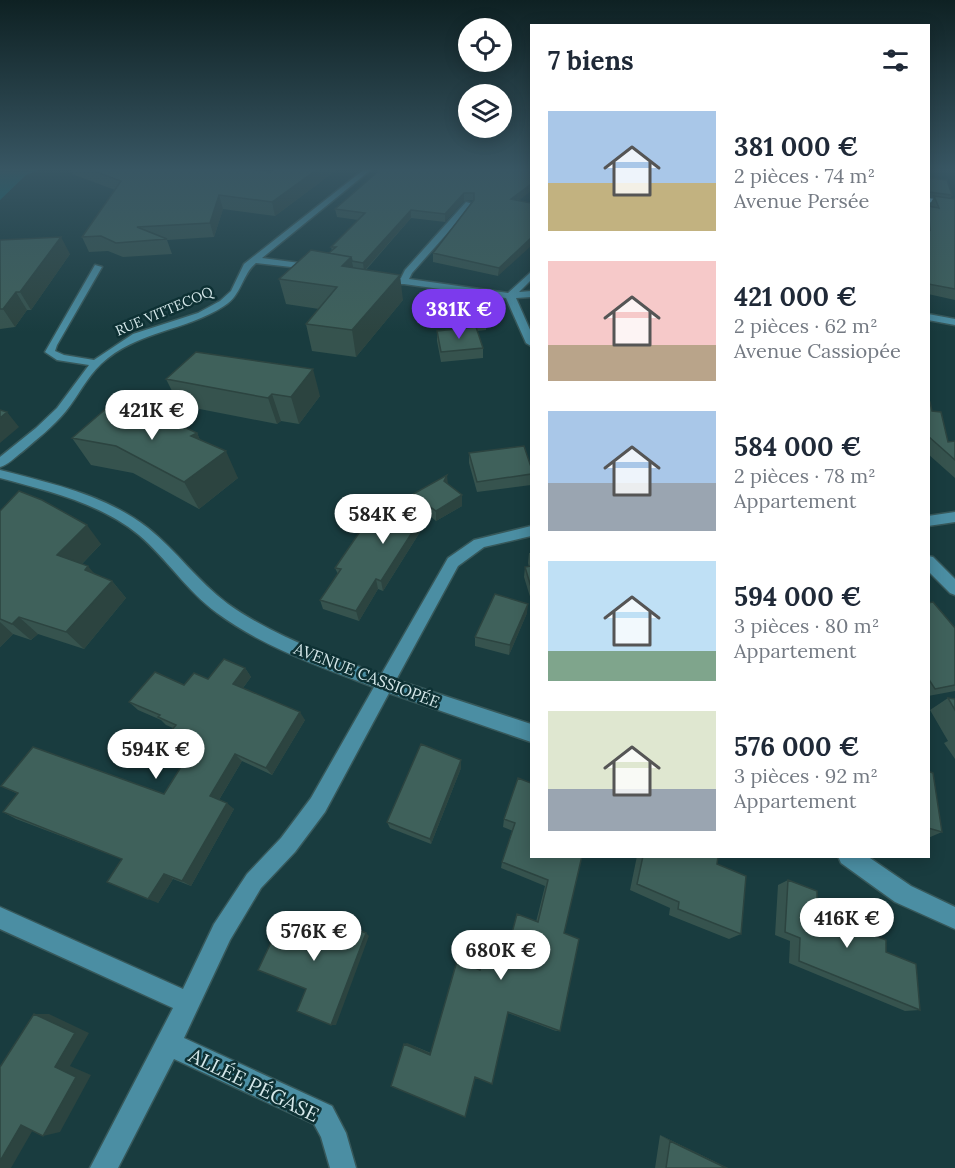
<!DOCTYPE html>
<html lang="fr">
<meta charset="utf-8">
<style>
:root{--surface:#fff;--page:#f2f2f3;--text:#1f2937;--muted:#747a83;--accent:#7c3aed}
body{margin:0;font-family:Lora,serif;background:var(--page);color:var(--text);height:100vh;display:flex;flex-direction:column;font-size:22px;white-space:nowrap}
*{box-sizing:border-box;margin:0}
p{font-size:20px;color:var(--muted)}
.icon{flex:none;width:33px;height:33px;fill:none;stroke:currentColor;stroke-width:2;stroke-linecap:round;stroke-linejoin:round}
.map{position:relative;flex:1;overflow:hidden}
.panel{position:absolute;left:530px;top:24px;width:400px;height:834px;display:flex;flex-direction:column;background:var(--surface);border-radius:0px;box-shadow:0 3px 15px #0003}
.panel>*{flex:none}
.controls{position:absolute;left:458px;top:18px;display:grid;gap:12px}
.controls a{display:grid;place-items:center;width:54px;height:54px;border-radius:50%;background:var(--surface);box-shadow:0 3px 15px #0003;font-size:30px}
.price{position:absolute;translate:-50% -51px;padding:0 14px;border-radius:21px;background:#fff;color:#222;font-size:20px;line-height:39px;filter:drop-shadow(0 2px 3px #0008)}
.price::after{content:'';position:absolute;left:50%;top:36px;width:18px;height:14px;margin-left:-9px;background:inherit;clip-path:polygon(0 0,100% 0,50% 100%)}
.price.selected{background:var(--accent);color:#fff}
ul{padding:0;list-style:none}
li{display:flex;align-items:center;gap:18px;height:150px;padding:0 18px}
li span{display:grid;place-items:center;flex:none;width:168px;height:120px;border-radius:0px;color:#555}
li>.icon{margin-inline-start:auto}
span .icon{width:72px;height:72px;fill:#fffc;stroke-width:1}
li b{font-size:26px}
h2{display:flex;justify-content:space-between;align-items:center;height:72px;padding:0 18px;font-size:26px}
.map>svg:first-child{display:block}
.green{fill:#086a71}
.lines{fill:none;stroke-linecap:round;stroke-linejoin:round}
.minor-casing{stroke:#37585a;stroke-width:3}
.major-casing{stroke:#37585a;stroke-width:3}
.minor{fill:#4b8ea3;fill-rule:evenodd}
.major{fill:#90def9;fill-rule:evenodd}
.wall{fill:#36534e}
.shaded-wall{fill:#2c4440}
.building{fill:#3f615b;stroke:#2c4440;stroke-width:1.5}
.labels{text-anchor:middle;stroke-width:5;stroke-linejoin:round;paint-order:stroke}
.far-street-label{font-size:14px;fill:#d5e8ea;stroke:#0e3134}
.street-label{font-size:16px;fill:#d5e8ea;stroke:#0e3134}
.near-street-label{font-size:20px;fill:#d5e8ea;stroke:#0e3134}
</style>
<div class="map">
<svg width="955" height="1168" viewBox="0 0 955 1168">
<rect width="100%" height="100%" fill="#193c3f"/>
<path class="green" d="M0 168H44L26 175 0 200Z"/>
<g class="lines">
<g class="minor-casing">
<path id="minor" d="M366 168H373L262 258 315 265 319 268 318 270 256 263C242 274 242 295 224 306 186 331 136 331 101 364 87 377 78 396 66 411 53 427 37 439 22 452 15 457 8 465 0 467V457L36 428 57 408 89 365 57 360 45 352 95 265 102 267 57 345 55 351 64 355 94 360 133 334 198 313 220 301 231 291 244 264Z
M466 202 473 204 412 273 409 279 508 293 531 272V280L519 292 531 291V297L516 298 531 332V346L526 343 506 298 404 284H382L378 281 382 278H401L405 270Z
M928 314 955 319V325L928 320Z
M0 470C50 483 106 495 148 528 177 551 198 582 228 604 273 636 330 656 381 675L448 558 474 540 531 526V536L484 547 458 566 396 680 531 724V742L389 693 325 812 295 852 261 888 230 940 184 1038 332 1106 346 1133 356 1168H330L321 1137 314 1124 174 1059 118 1168H90L173 1008 0 929V907L183 989 214 924 247 874 281 838 311 798 374 687C321 667 263 647 217 613 187 591 167 559 139 535 100 503 48 491 0 478Z
M955 512V522L928 526V516Z
M928 556 933 557 955 579V595L950 593 928 571Z
M838 856H867L911 886 955 907V929L895 902 841 863Z"/>
</g>
<g class="major-casing">
<path id="major" d="M928 198 955 202V206L928 202Z"/>
</g>
<use href="#minor" class="minor"/>
<use href="#major" class="major"/>
</g>
<path class="wall" d="M70 168H242L270 172 276 168H339L275 216 223 209 214 237 167 240 172 254 123 257 108 251 89 252 82 237 115 190 72 174Z
M382 168 519 201 498 276 433 262V253L473 200 464 201 445 222 411 218 366 270 403 300 356 357 312 351 306 324 319 309 286 304 279 279 329 253 332 251 331 247 358 220 337 217 335 209Z
M928 178 952 195 950 199H955V300L928 294V206L930 207V204L934 197H928Z
M0 240 70 254 31 310H27L15 327 0 329Z
M452 300 486 320V330L477 331 483 348V358L441 362 437 341V331L458 329 452 310Z
M166 379 320 396 299 424 281 421 277 424 179 405Z
M928 402 932 411 948 442 955 441V478L928 454Z
M197 433 200 440 238 478 199 509 133 473 91 465 72 438Z
M469 453 531 467V485L477 492 469 463Z
M448 484 462 495V506L436 521 430 516 383 591 378 589 359 621 323 609 320 600 338 574 335 568 390 511V507Z
M0 511 101 544 82 564 95 574 112 581 126 598 84 649 38 634 31 640 13 634 0 647Z
M529 553H531V600L524 577 525 567H529L528 563Z
M928 603 955 628V691L928 696Z
M527 613 509 655 475 646V637Z
M245 668 251 677 243 688 305 720 272 775 242 761 219 800 234 809 191 886 173 879 158 903 122 859 16 819 3 812 18 794 1 786 164 794 194 746 178 739 170 732 173 728 166 725 161 720 138 710 129 702 184 685Z
M948 698 955 710V759L944 743 948 741 930 710Z
M461 768 431 844 390 828 387 822Z
M928 771 942 832 928 838Z
M518 778 582 856 564 933 560 1031H556L508 1013 492 1084 407 1043 431 1053 480 970 507 952 536 922 545 886 501 868 502 862 513 831 503 827 504 819Z
M637 856H718L717 864 741 934 729 939 669 915 670 908 630 890Z
M788 880 817 901 844 924 886 952 920 1010 905 1011 789 963 790 941 775 935 778 885Z
M660 1135 728 1168H655Z"/>
<path class="shaded-wall" d="M319 168H339L275 216 272 202Z
M531 184V191L511 207V199Z
M464 193V201L445 222V214Z
M219 195 223 209 214 237 210 223Z
M411 210V218L364 271 363 263Z
M61 237 70 254 31 310 20 292Z
M531 238V246L498 276 499 268Z
M351 257 356 281 342 266Z
M400 275 403 300 356 357 352 330Z
M16 292 27 310 15 327 3 309Z
M313 369 320 396 299 424 291 397Z
M272 394 281 421 277 424 268 398Z
M7 412 19 427 0 443V418Z
M197 433 209 460 191 436Z
M226 451 238 478 199 509 184 482Z
M447 475 448 485 444 481Z
M462 495V506L436 521V511Z
M429 506 430 516 383 591 381 581Z
M87 525 101 544 73 573 57 555Z
M88 566 103 584 85 570Z
M376 579 378 589 359 621 356 611Z
M112 581 126 598 84 649 66 632Z
M528 604 527 613 509 655 510 645Z
M19 617 38 634 31 640 12 624Z
M0 622 13 634 0 647Z
M245 668 251 677 239 693 233 684Z
M300 712 305 720 272 775 266 768Z
M235 754 242 761 217 803 210 796Z
M461 760V768L431 844 430 839Z
M227 803 234 809 191 886 182 881Z
M164 874 173 879 158 903 148 899Z
M366 933 369 936 336 1025H331Z
M34 1014H49L89 1033 70 1066 91 1075 60 1132 43 1136 55 1067Z
M407 1043 432 1054 430 1055 404 1044Z
M38 1121 11 1168H0V1161L21 1125Z
M660 1135 728 1168H726L670 1141Z"/>
<path class="building" d="M86 168H242L270 172 276 168H319L272 202 219 195 210 223 137 227 167 239 116 243 101 236 82 237 121 181Z
M382 168H531V184L511 199 531 203V238L499 268 433 253 474 200V193H464L445 214 411 210 363 263 352 261 351 257 329 253 336 247H331L365 213 335 209Z
M928 178 947 180 952 195 929 192Z
M934 196 955 199V289L928 284V229L930 230 928 206 939 208Z
M61 237 20 292H16L3 309H0V240Z
M311 250 351 257 342 266 400 275 352 330 306 324 337 287 279 279Z
M477 298 486 320 459 322 452 300Z
M476 327 483 348 441 352 437 331Z
M196 352 313 369 291 397 272 394 268 398 166 379Z
M928 402H930L932 411 941 412 948 442 955 441V460L928 436Z
M137 405 197 433 191 436 226 451 184 482 116 446 72 438 108 407 130 411Z
M0 410 7 412 0 418Z
M524 446 531 467V474L477 482 469 453Z
M447 475 444 481 462 495 436 511 429 506 381 581 376 579 356 611 320 600 341 569 335 568 361 530 392 510 390 507Z
M19 491 42 500 87 525 57 555 88 566 85 570 112 581 66 632 19 617 12 624 0 619V511Z
M531 566V587L525 567Z
M495 594 528 604 510 645 475 637Z
M933 602 955 628V685L935 689 928 678V603Z
M224 659 245 668 233 684 300 712 266 768 235 754 210 796 227 803 182 881 164 874 148 899 107 882 122 859 3 812 18 793 1 786 33 747 164 794 196 743 170 732 176 725 158 717 160 715 129 702 155 672 184 685 194 673 208 679Z
M948 698 955 699V710Z
M421 744 461 760 430 839 387 822Z
M928 771 933 773 942 832 928 828Z
M518 778 531 783V856H582L564 933 579 939 560 1031 508 1012 492 1084 475 1077 465 1117 391 1086 404 1044 430 1055 457 961 480 970 488 945 507 952 517 914 538 922 548 880 502 862 515 823 504 819Z
M643 856H718L717 864 746 876 741 934 678 909 679 902 637 884Z
M788 880 817 891V901L844 911V924L886 940V952L916 964 920 1010 799 961 800 938 785 932Z
M285 913 329 930 334 920 366 933 331 1025 297 1011 306 989 258 970Z
M34 1014 75 1033 55 1067 76 1077 43 1136 21 1125 0 1161V1067Z
M670 1141 726 1168H666Z"/>
<linearGradient id="sky" x2="0" y2="1"><stop stop-color="#0e2123"/><stop offset="0.51" stop-color="#385663"/><stop offset="1" stop-color="#385663" stop-opacity="0"/></linearGradient>
<rect width="955" height="332" fill="url(#sky)"/>
<g class="labels">
<g class="far-street-label">
<text transform="translate(164 311) rotate(-23)" y="5">RUE VITTECOQ</text>
</g>
<g class="street-label">
<text transform="translate(367 675) rotate(21)" y="6">AVENUE CASSIOPÉE</text>
</g>
<g class="near-street-label">
<text transform="translate(254 1085) rotate(26)" y="7">ALLÉE PÉGASE</text>
</g>
</g>
</svg>
<div class="controls">
<a><svg class="icon" aria-label="locate" viewBox="0 0 24 24"><circle cx="12" cy="12" r="6"/><path d="M12 2v4M12 18v4M2 12h4M18 12h4"/></svg></a>
<a><svg class="icon" aria-label="layers" viewBox="0 0 24 24"><path d="M12 4l9 5-9 5-9-5zM3 14l9 5 9-5"/></svg></a>
</div>
<b class="price selected" style="left:459px;top:340px">381K €</b>
<b class="price" style="left:152px;top:441px">421K €</b>
<b class="price" style="left:383px;top:545px">584K €</b>
<b class="price" style="left:156px;top:780px">594K €</b>
<b class="price" style="left:847px;top:949px">416K €</b>
<b class="price" style="left:314px;top:962px">576K €</b>
<b class="price" style="left:501px;top:981px">680K €</b>
<section class="panel">
<h2>7 biens<svg class="icon" aria-label="filters" viewBox="0 0 24 24"><path d="M4 7h16M4 17h16"/><circle cx="9" cy="7" r="2"/><circle cx="15" cy="17" r="2"/></svg></h2>
<ul>
<li><span style="background:linear-gradient(#a9c7e8 60%,#c2b280 0)"><svg class="icon" aria-label="home" viewBox="0 0 24 24"><path d="M3 11l9-7 9 7M6 9v11h12V9"/></svg></span><div><b>381 000 €</b><p>2 pièces · 74 m²</p><p>Avenue Persée</p></div></li>
<li><span style="background:linear-gradient(#f6c9c9 70%,#b9a48a 0)"><svg class="icon" aria-label="home" viewBox="0 0 24 24"><path d="M3 11l9-7 9 7M6 9v11h12V9"/></svg></span><div><b>421 000 €</b><p>2 pièces · 62 m²</p><p>Avenue Cassiopée</p></div></li>
<li><span style="background:linear-gradient(#a9c7e8 60%,#9aa5b1 0)"><svg class="icon" aria-label="home" viewBox="0 0 24 24"><path d="M3 11l9-7 9 7M6 9v11h12V9"/></svg></span><div><b>584 000 €</b><p>2 pièces · 78 m²</p><p>Appartement</p></div></li>
<li><span style="background:linear-gradient(#bfe0f5 75%,#7fa58c 0)"><svg class="icon" aria-label="home" viewBox="0 0 24 24"><path d="M3 11l9-7 9 7M6 9v11h12V9"/></svg></span><div><b>594 000 €</b><p>3 pièces · 80 m²</p><p>Appartement</p></div></li>
<li><span style="background:linear-gradient(#dfe7d0 65%,#9aa5b1 0)"><svg class="icon" aria-label="home" viewBox="0 0 24 24"><path d="M3 11l9-7 9 7M6 9v11h12V9"/></svg></span><div><b>576 000 €</b><p>3 pièces · 92 m²</p><p>Appartement</p></div></li>
</ul>
</section>
</div>
